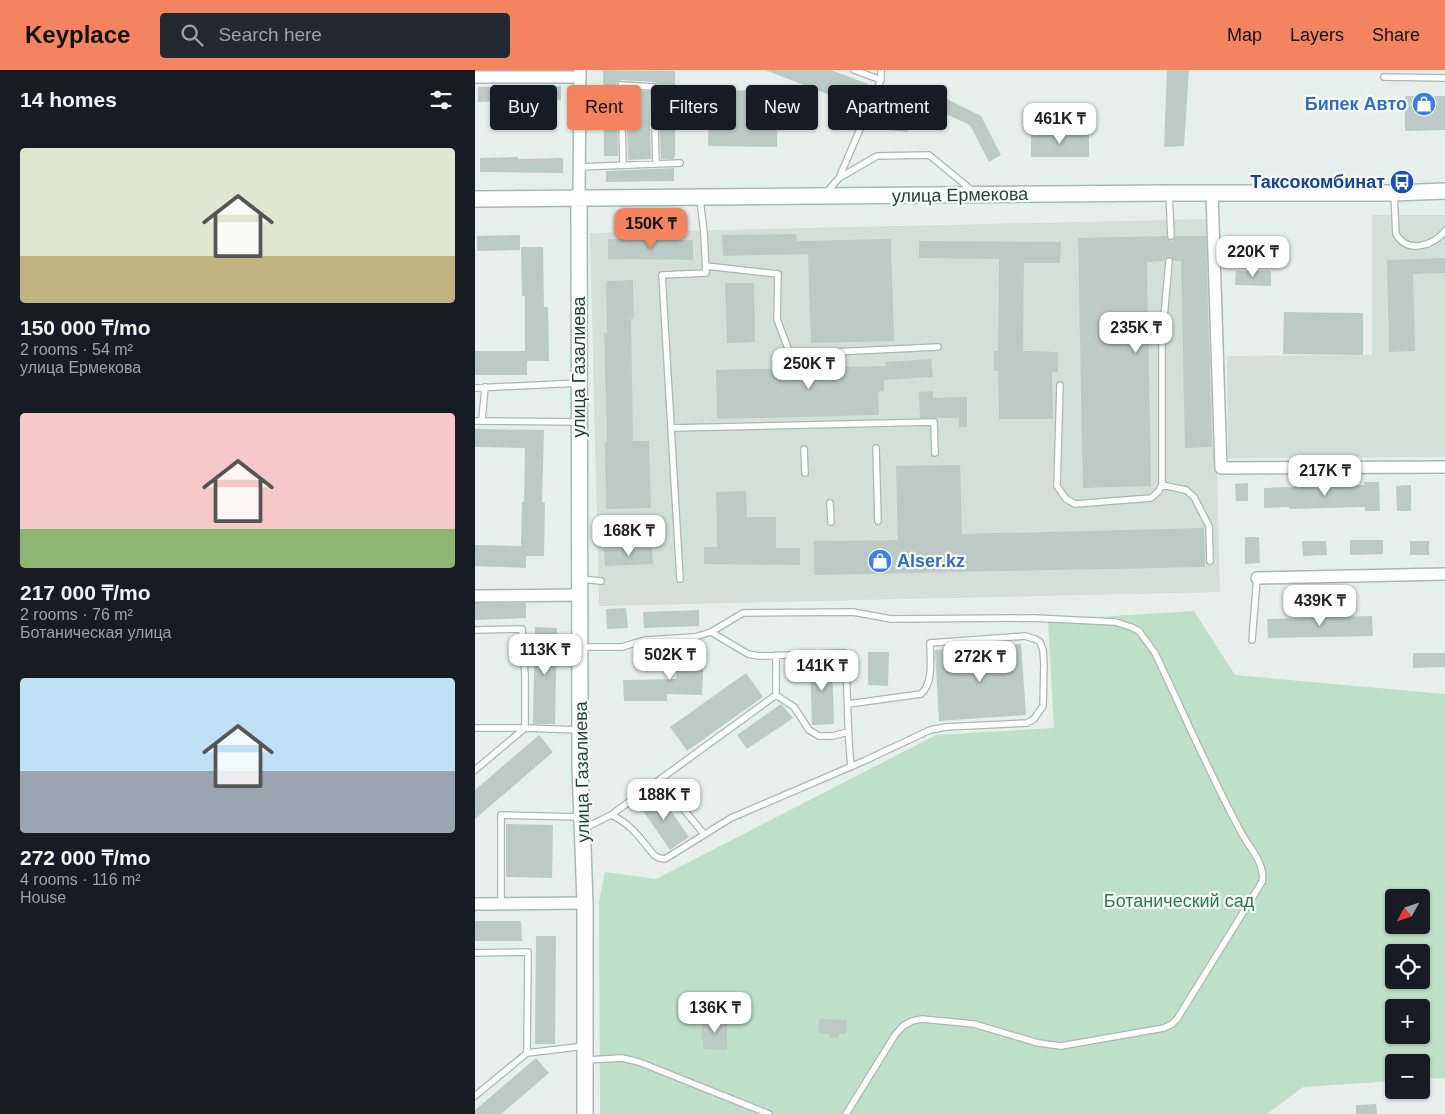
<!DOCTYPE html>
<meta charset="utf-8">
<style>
:root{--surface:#171b24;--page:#242831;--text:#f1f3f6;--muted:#9ea1a6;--accent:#f4845f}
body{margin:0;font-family:Helvetica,sans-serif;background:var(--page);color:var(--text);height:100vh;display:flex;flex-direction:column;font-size:19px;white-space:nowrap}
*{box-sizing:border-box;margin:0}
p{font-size:16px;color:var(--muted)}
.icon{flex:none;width:28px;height:28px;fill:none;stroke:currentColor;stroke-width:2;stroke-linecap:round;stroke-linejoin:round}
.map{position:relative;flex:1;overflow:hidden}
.sheet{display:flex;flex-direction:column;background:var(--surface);width:475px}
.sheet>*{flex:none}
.top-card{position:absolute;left:15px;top:15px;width:475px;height:45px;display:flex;gap:10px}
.needle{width:32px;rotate:230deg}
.fabs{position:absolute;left:910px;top:819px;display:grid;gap:10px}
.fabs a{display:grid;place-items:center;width:45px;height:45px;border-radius:5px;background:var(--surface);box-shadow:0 1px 4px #0004;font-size:25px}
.price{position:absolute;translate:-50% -42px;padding:0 11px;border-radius:10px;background:#fff;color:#222;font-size:16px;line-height:32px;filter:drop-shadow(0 1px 2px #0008)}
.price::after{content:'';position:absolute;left:50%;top:30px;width:15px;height:11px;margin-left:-8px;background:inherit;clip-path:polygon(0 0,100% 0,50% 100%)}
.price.current{background:var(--accent);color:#111}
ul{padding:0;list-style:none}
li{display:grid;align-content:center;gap:10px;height:265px;padding:0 20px}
li span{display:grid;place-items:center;height:155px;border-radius:5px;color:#555}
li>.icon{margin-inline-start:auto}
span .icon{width:90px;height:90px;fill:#fffc;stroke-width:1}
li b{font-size:21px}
h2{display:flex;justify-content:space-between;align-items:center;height:60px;padding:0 20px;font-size:21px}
.chip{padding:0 18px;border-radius:5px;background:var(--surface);box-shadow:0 1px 4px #0004;font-size:18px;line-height:45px}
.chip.current{background:var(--accent);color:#111}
header{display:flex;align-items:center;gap:30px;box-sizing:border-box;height:70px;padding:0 25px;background:var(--accent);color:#111}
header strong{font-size:24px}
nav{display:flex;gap:28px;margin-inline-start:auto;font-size:18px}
.search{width:350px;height:45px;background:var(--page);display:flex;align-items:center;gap:12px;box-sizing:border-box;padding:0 18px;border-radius:5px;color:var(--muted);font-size:19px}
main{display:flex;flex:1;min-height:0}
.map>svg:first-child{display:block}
.built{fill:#d4dfda}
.green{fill:#bfe0c8;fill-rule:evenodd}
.building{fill:#bbcac4}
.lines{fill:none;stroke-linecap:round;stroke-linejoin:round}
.service-casing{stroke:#a8b8b2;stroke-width:8}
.minor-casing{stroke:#a8b8b2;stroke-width:14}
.secondary-casing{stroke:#a4bbb3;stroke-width:18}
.service{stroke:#fff;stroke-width:5.5}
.minor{stroke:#fff;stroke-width:11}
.secondary{stroke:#fff;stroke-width:15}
.labels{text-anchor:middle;stroke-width:4.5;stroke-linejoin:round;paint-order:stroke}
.shop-label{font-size:18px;font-weight:bold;fill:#366cbe;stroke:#f7fbf9;text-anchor:end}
.transit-label{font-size:18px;font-weight:bold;fill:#164399;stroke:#f7fbf9;text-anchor:end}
.street-label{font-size:18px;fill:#24423a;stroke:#f7fbf9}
.park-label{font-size:18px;fill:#2d7a4b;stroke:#f7fbf9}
</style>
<header>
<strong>Keyplace</strong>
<div class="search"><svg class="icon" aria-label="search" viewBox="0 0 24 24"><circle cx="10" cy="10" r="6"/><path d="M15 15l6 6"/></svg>Search here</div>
<nav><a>Map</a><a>Layers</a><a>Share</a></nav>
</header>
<main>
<section class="sheet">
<h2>14 homes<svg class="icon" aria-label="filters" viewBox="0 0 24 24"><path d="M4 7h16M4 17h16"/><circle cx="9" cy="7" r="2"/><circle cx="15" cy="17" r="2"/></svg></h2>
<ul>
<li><span style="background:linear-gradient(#dfe7d0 70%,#c2b280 0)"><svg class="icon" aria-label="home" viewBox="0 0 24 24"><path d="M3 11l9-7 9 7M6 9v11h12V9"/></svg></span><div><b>150 000 ₸/mo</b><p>2 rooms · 54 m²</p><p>улица Ермекова</p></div></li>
<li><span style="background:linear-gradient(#f6c9c9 75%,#8fb573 0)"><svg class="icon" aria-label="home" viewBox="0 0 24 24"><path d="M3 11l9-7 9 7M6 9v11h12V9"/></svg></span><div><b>217 000 ₸/mo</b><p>2 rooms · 76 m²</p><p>Ботаническая улица</p></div></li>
<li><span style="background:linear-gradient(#bfe0f5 60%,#9aa5b1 0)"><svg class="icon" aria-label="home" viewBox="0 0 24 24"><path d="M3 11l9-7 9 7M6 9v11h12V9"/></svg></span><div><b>272 000 ₸/mo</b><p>4 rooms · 116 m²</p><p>House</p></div></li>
</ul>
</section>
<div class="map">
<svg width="970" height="1044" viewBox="0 0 970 1044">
<rect width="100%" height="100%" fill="#e6efeb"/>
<path class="built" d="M897 145H970V387L753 388 752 286 897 285Z
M736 149 745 522 124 536 115 163Z"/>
<path class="green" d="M719 541 760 605 970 624V1008L946 1009V992H919V1011L828 1017 792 1044H125L124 831 130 802 181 809 461 665 579 658 573 550ZM919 828H946V855H919ZM919 882H946V910H919ZM919 938H946V965H919Z"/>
<path class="building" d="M128 0 200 1V87H199V89H186L183 14 179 12 146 10 142 12 141 15 143 86H129Z
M290 0H356L393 14 386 33 356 21 355 25Z
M692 0H714L709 76 689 77Z
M51 16H86V30L3 32V17Z
M151 20 174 21 176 89 153 90Z
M234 20 303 21 302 77 233 76Z
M415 23 434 25 433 62 413 60Z
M466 26 506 46 526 85 514 92 495 55 462 40Z
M930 26H970V60L930 61Z
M556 63H614V87H556Z
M43 87V89L88 88V103L5 102V88Z
M199 98V111L131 112V101Z
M321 164 322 171 416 169 419 271 336 273 333 184 248 186 247 165Z
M45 165V180L2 181V166Z
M691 166 696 171 699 170 701 166H731L737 377 710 378 706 191H699L697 188 694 186 690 188 689 191 672 192 676 416 608 418 603 168Z
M133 169 218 170V190L133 189Z
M444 171 586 172 585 193H549L548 281 583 282V302H577L578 349H524L523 301H519V281H523L524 189 444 188Z
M46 177H68L69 237H73L74 291H52V305H0V281H50V226H47Z
M970 188V203L938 204 940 281 914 282 912 190Z
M761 201H796V216L760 215Z
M158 210 159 249H156L158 371H174L176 438 131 439 130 372H132L129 263H132L131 211Z
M250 213H279L280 272 252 273Z
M809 242 888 243V285L808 284Z
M456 289 458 307 409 310V321L403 322 404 345 242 349 241 300 411 296 410 292Z
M458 321V328L492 327V357H484V348H445L444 322Z
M0 359 69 360 67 432 70 433 69 486H51V498L0 496V475L46 476 47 432H49L50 378 0 377Z
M485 395 487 464 729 458 730 497 339 505V471L423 470 421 396Z
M889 412H904L905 441H890V437L814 439V437L789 438V418L889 415Z
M773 413V431H761L760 414Z
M936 415V441H922L921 416Z
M271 421 272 447H301V478H325V495L229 494V477H242L241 422Z
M770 467H784L785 493 770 494Z
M875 470H908V484L875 485Z
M827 471H851L852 485 828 486Z
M935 471H954V485H935Z
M177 478 178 494 130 496 129 480Z
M0 533H51V548L0 550Z
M151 538 153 558 132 559 131 539Z
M224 540V556L169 558 168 542Z
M897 546 898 566 793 568 792 549Z
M60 557 82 558 80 654H58Z
M546 574 551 645 464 651 460 580Z
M203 581 229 582 227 625 192 624V631H149L148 610 201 609Z
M393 582H414L413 616 393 615Z
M938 583H970V597L938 598Z
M335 589H357L359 654 337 655Z
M271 603 288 627 212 681 195 657Z
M306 634 318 648 272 679 262 665Z
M64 665 78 682 0 749V720Z
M183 722 214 767 195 780 164 735Z
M31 754 78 755 77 808 31 807Z
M0 851H46L47 871H0Z
M61 866H81L80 974H60Z
M228 949 252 950V980L228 979V969H226Z
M344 949 372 950 371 964H364V968L354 967 355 964 343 963Z
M61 988 74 1003 26 1044H0V1040Z
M901 1034 902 1044H881V1035Z"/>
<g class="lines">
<g class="service-casing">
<path id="service" d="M379 0 406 10
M909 7 970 8
M148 95 146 15 179 17 181 94
M103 97 205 93
M364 108 406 10V0
M694 123 696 166
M350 124 364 108 402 86 454 85 499 122
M919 124 921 164C932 184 958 176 970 161
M231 196 303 204 302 249 315 284 463 277
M585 315 582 416 591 429 600 434 676 428 684 421 687 415V270L694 191
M0 318 104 313
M7 350 10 317
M0 351 103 352
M196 358 459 352 460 383
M401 378 403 451
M329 379 330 403
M687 415 711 420 719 427 734 456 735 491
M355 433 356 452
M105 509 126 511
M205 509 187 205 231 203 229 163 225 129
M0 560 47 559 50 605V658L104 660
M236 562 273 584 284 586 370 583C373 621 372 659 376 696
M777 570 782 508
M105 577H147L170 570 220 567 236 562 268 543 378 542 416 549 559 548 640 552 656 557 664 561 680 583C709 644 735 705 767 764 775 778 791 795 787 812L702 949 697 954 689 958 586 976 563 973 499 954 447 949 437 951 428 956 420 965 371 1044
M301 585V625
M301 625 319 637 334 660 344 666H358L373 662
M0 658H50L0 700
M195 723 229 764
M136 745C155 753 166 769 179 785L184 788 190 789 256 748 389 691 455 660 471 657 552 653 559 649 568 636 569 594 568 580 565 572 560 569 550 566 455 573C455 590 459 612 446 624L373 634
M110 758 136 745 301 625
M26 834V745L105 747
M0 883 53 882 52 983 0 1026
M52 983 110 976
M112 990 147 988 164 992 294 1044"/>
</g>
<g class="minor-casing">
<path id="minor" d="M0 7H105
M737 123 746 398 970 397
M104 128 105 0
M782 508 970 504
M0 526 105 525
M0 834 110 833"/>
</g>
<g class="secondary-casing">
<path id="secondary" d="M104 128 105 696 110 833V1044
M0 129 694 123H919L970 121"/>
</g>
<use href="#service" class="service"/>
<use href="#minor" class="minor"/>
<use href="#secondary" class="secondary"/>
</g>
<defs>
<g id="shop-disc" transform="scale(1.25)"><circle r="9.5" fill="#3f7fe0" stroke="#f7fbf9"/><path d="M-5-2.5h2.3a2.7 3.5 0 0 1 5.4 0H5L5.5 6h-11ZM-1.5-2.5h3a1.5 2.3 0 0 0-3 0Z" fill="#fff"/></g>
<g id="bus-disc" transform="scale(1.25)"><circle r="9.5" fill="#1a4fb4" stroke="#f7fbf9"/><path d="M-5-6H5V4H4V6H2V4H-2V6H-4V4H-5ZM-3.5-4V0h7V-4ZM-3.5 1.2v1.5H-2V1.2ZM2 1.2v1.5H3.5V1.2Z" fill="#fff"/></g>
</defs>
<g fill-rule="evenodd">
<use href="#shop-disc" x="949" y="34"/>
<use href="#bus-disc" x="927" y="112"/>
<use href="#shop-disc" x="405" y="491"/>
</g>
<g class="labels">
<g class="shop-label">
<text x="932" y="40">Бипек Авто</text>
<text x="422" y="497" text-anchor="start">Alser.kz</text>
</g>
<g class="transit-label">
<text x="910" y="118">Таксокомбинат</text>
</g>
<g class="street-label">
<text transform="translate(485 125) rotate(-1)" y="6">улица Ермекова</text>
<text transform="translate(104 297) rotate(-90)" y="6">улица Газалиева</text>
<text transform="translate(107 702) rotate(-91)" y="6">улица Газалиева</text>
</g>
<g class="park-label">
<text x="704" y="837">Ботанический сад</text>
</g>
</g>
</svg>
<div class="fabs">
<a><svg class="needle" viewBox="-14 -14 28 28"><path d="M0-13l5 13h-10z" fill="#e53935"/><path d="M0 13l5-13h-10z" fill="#9ea1a6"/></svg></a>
<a><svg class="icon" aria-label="locate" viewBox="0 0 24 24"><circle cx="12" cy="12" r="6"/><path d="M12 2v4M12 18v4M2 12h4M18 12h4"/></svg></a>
<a>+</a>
<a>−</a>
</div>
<b class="price" style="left:585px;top:75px">461K ₸</b>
<b class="price current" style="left:176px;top:180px">150K ₸</b>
<b class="price" style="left:778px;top:208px">220K ₸</b>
<b class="price" style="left:661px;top:284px">235K ₸</b>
<b class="price" style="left:334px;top:320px">250K ₸</b>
<b class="price" style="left:850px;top:427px">217K ₸</b>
<b class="price" style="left:154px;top:487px">168K ₸</b>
<b class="price" style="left:845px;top:557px">439K ₸</b>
<b class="price" style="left:70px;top:606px">113K ₸</b>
<b class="price" style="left:195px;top:611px">502K ₸</b>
<b class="price" style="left:505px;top:613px">272K ₸</b>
<b class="price" style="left:347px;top:622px">141K ₸</b>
<b class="price" style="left:189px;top:751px">188K ₸</b>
<b class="price" style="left:240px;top:964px">136K ₸</b>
<div class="top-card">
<a class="chip">Buy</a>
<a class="chip current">Rent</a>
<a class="chip">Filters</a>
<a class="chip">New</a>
<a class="chip">Apartment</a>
</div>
</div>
</main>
